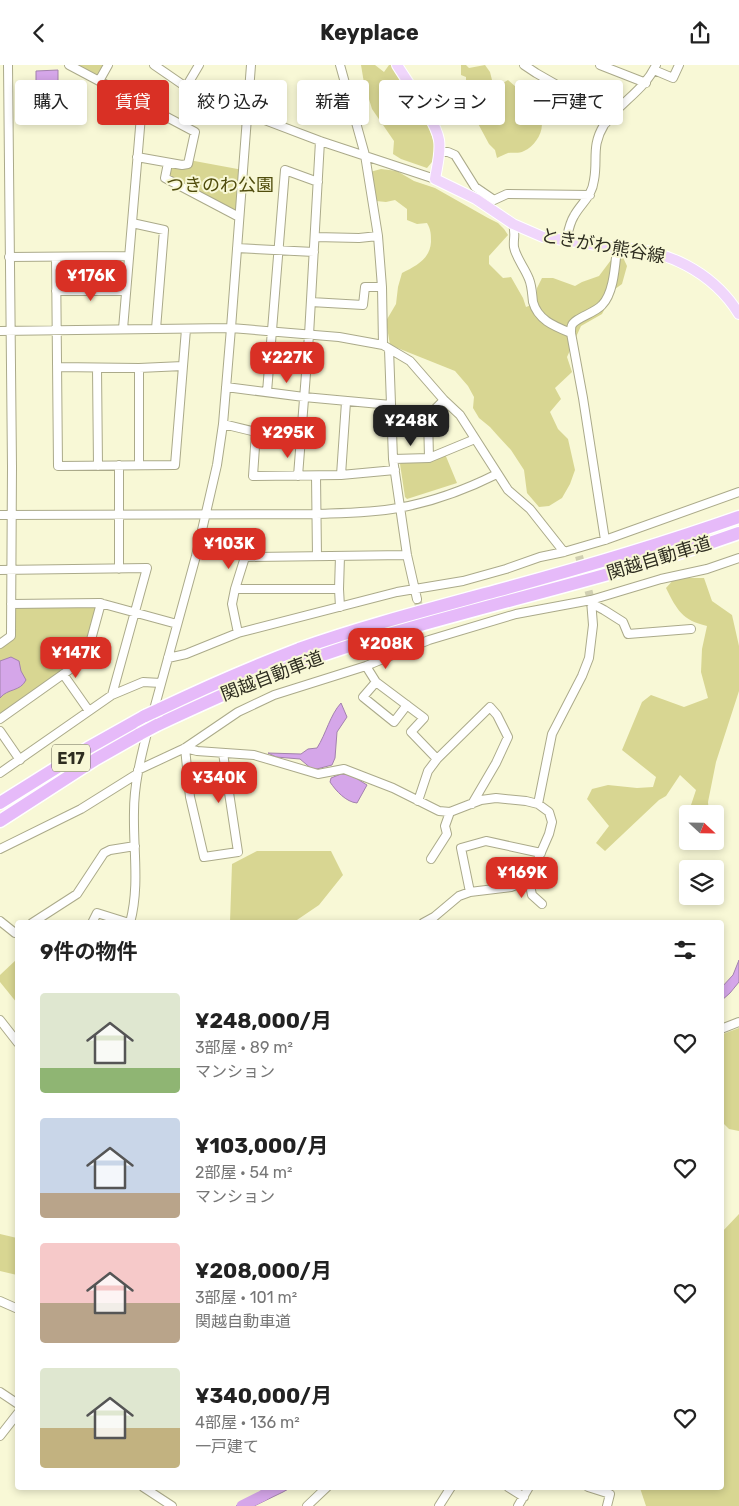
<!DOCTYPE html>
<html lang="ja">
<meta charset="utf-8">
<style>
:root{--surface:#fff;--page:#f6f6f6;--text:#222;--muted:#767676;--accent:#d93025}
body{margin:0;font-family:Rubik,"Noto Sans JP",sans-serif;background:var(--page);color:var(--text);height:100vh;display:flex;flex-direction:column;font-size:19px;white-space:nowrap}
*{box-sizing:border-box;margin:0}
p{font-size:16px;color:var(--muted)}
.icon{flex:none;width:28px;height:28px;fill:none;stroke:currentColor;stroke-width:2;stroke-linecap:round;stroke-linejoin:round}
.map{position:relative;flex:1;overflow:hidden}
.side{position:absolute;left:15px;top:855px;width:709px;height:570px;display:flex;flex-direction:column;background:var(--surface);border-radius:5px;box-shadow:0 2px 8px #0003}
.side>*{flex:none}
.guide{position:absolute;left:15px;top:15px;width:710px;height:45px;display:flex;gap:10px}
.needle{width:32px;rotate:112deg}
.fabs{position:absolute;left:679px;top:740px;display:grid;gap:10px}
.fabs a{display:grid;place-items:center;width:45px;height:45px;border-radius:5px;background:var(--surface);box-shadow:0 2px 8px #0003;font-size:25px}
.price{position:absolute;translate:-50% -42px;padding:0 11px;border-radius:10px;background:var(--accent);color:#fff;font-size:16px;line-height:32px;filter:drop-shadow(0 1px 2px #0008)}
.price::after{content:'';position:absolute;left:50%;top:30px;width:15px;height:11px;margin-left:-8px;background:inherit;clip-path:polygon(0 0,100% 0,50% 100%)}
.price.active{background:#222;color:#fff}
ul{padding:0;list-style:none}
li{display:flex;align-items:center;gap:15px;height:125px;padding:0 25px}
li span{display:grid;place-items:center;flex:none;width:140px;height:100px;border-radius:5px;color:#555}
li>.icon{margin-inline-start:auto}
span .icon{width:60px;height:60px;fill:#fffc;stroke-width:1}
li b{font-size:21px}
h2{display:flex;justify-content:space-between;align-items:center;height:60px;padding:0 25px;font-size:21px}
.pill{padding:0 18px;border-radius:5px;background:var(--surface);box-shadow:0 2px 8px #0003;font-size:18px;line-height:45px}
.pill.active{background:var(--accent);color:#fff}
header{display:flex;justify-content:space-between;align-items:center;height:65px;padding:0 25px;background:var(--surface);font-size:22px;font-weight:700}
.map>svg:first-child{display:block}
.green{fill:#d8d692}
.water{fill:#d5a6e9;stroke:#a382ad}
.lines{fill:none;stroke-linecap:round;stroke-linejoin:round}
.river{stroke:#d5a6e9;stroke-width:11}
.minor-tunnel{stroke:#d0cfb2;stroke-width:8;stroke-dasharray:8 4;stroke-linecap:butt}
.minor-casing{stroke:#abaa8a;stroke-width:10}
.major-casing{stroke:#fff;stroke-width:12}
.highway-casing{stroke:#fff;stroke-width:15}
.minor{stroke:#fff;stroke-width:8}
.major{stroke:#f0d6fb;stroke-width:10}
.highway{stroke:#e6baf9;stroke-width:12}
.highway-bridge-casing{stroke:#fff;stroke-width:15;stroke-linecap:butt}
.highway-bridge{stroke:#e6baf9;stroke-width:12}
.labels{text-anchor:middle;stroke-width:4;stroke-linejoin:round;paint-order:stroke}
.shield{fill:#f8f8d6;stroke:#6b6a57;stroke-width:1}
.shield-label{font-size:16px;font-weight:bold;fill:#2e2d20}
.park-label{font-size:18px;fill:#504d0d;stroke:#f8f8d6}
.street-label{font-size:18px;fill:#2e2d20;stroke:#f8f8d6}
</style>
<header><svg class="icon" aria-label="back" viewBox="0 0 24 24"><path d="M15 5l-7 7 7 7"/></svg>Keyplace<svg class="icon" aria-label="share" viewBox="0 0 24 24"><path d="M12 15V3M7 8l5-5 5 5M5 13v7h14v-7"/></svg></header>
<div class="map">
<svg width="739" height="1441" viewBox="0 0 739 1441">
<rect width="100%" height="100%" fill="#f8f8d6"/>
<path class="green" d="M75 0H104L99 11H96Z
M361 0H375L384 7 389 0H393L418 40 430 66 436 83 432 97 427 103 401 94 393 89 394 76 372 44 364 18Z
M461 0H466L469 3 485 0 490 7 493 19 498 21 508 15 516 22H519L531 32 530 39 525 44 526 47 541 54C545 66 535 81 524 86 518 89 514 87 508 88 505 89 501 91 497 93L495 85 489 79 475 53C478 44 485 44 487 33L485 31 479 33 466 21V12L461 10Z
M189 95 243 105 239 152 165 113 168 98 182 100Z
M381 104 397 106 414 116 435 123 488 153 498 158 504 164 508 170 489 191V199L503 213 511 212 523 233 526 242 537 238V223L542 213H553L575 221 582 217 599 211 611 195 621 188 627 201 622 219 615 224 602 249 581 261 567 292 572 307 555 323 561 334 550 347 558 364 568 374 575 405 570 419 562 433 549 441 539 442 527 428 524 405 511 385 498 371 490 362 479 353 473 343 474 332 468 321 455 306 390 280 386 256 396 239 398 222 402 208C416 201 430 194 431 177 431 169 431 165 427 158L417 159 407 155V144L395 135 386 137 376 136 370 107Z
M445 389 457 418 407 434 405 432 400 399 402 397Z
M675 513H704L712 536 732 550 739 581V626L716 697 708 737 709 749H688L696 725 680 710 666 731 659 735 605 786 596 778 609 761 587 734 592 724 608 720 637 723 653 722 656 712 622 685 642 637 651 630 684 642 708 633 701 607 702 584 707 561C682 555 677 545 666 523Z
M100 538 86 593 0 654V579L11 571V539Z
M257 786H331L343 810 319 840 294 857H230L232 799Z
M17 894V938L0 917V910Z
M739 963V1066L729 1064 721 1056V971L723 969Z
M739 1149V1441H646L640 1423 721 1422V1168Z
M0 1169 17 1173V1210L0 1206Z"/>
<path class="water" d="M58 5V17H36V6Z
M11 592 19 596 21 606 26 615C20 627 8 623 0 633V596Z
M341 638 347 652 337 667 335 693 332 700 313 705 300 694 276 692 268 688 301 689 308 684 317 683C326 669 330 650 341 638Z
M341 709 351 710 367 720 357 738C346 737 336 726 330 717L331 713Z
M739 895V917L730 928 721 936V923L733 910Z
M277 1423H290L283 1427 254 1441H236Z"/>
<g class="lines">
<path class="river" d="M242 1441 262 1431 276 1422"/>
<path class="minor-tunnel" d="M579 491 591 535
M417 534 427 568"/>
<g class="minor-casing">
<path id="minor" d="M69 0 195 67 188 99 182 100 137 92
M154 0 186 22 209 34 320 76 435 114
M340 0 365 90 378 171 382 222 383 280 410 296 444 335 460 350 508 425 530 444 564 487
M524 0 536 8 557 20 577 38 606 58
M600 0 646 18
M654 5 673 13 679 0
M99 16 108 0
M186 22 199 0
M439 87H448L455 90 475 122 494 135 507 129 590 130
M168 98 165 113 239 152
M132 158 164 165 156 264
M513 159C516 170 513 174 514 182 516 193 525 203 529 214 532 221 532 229 533 237 538 255 554 261 571 268
M315 172 359 173 378 171
M566 177C568 168 569 159 574 151 581 138 592 132 594 115 598 94 591 81 604 60 619 38 645 25 656 0
M237 183 314 187
M9 192 129 191
M56 192 58 401 175 400 186 264
M56 226H126
M311 237 363 240 365 222H382
M123 264 142 39
M0 266 231 263 339 272 383 280
M389 284 393 394 407 490 417 534
M57 302 139 303 183 301
M97 303 98 401
M139 303V400
M226 322 304 332 391 340
M267 327 285 105 318 117
M223 359 256 367 278 376 300 379
M256 367 253 411 341 410 395 405
M429 393 428 351 444 335
M393 394 429 393 475 374
M119 400V504
M341 410 346 337
M298 411 309 270 320 76
M316 411 317 491
M0 450 316 449C344 448 371 448 398 443 432 437 467 424 497 409
M605 475 583 333 571 268C571 267 571 261 572 260 575 253 595 248 602 240 614 228 615 200 617 183
M340 491 339 524 340 542
M0 505 147 503 112 630
M235 524H339
M591 538 604 545 623 557 628 569 691 564
M11 539 100 538 177 559
M238 568 232 539 235 524 245 492 407 490
M0 579 11 571 12 402 8 0
M168 593 186 589 238 568 397 527 463 516 506 504 540 492 564 487 605 475 739 427
M366 601 376 617 424 653 411 667 437 694
M63 609 89 646
M376 617 363 632 394 657 407 640
M153 648 196 491 217 400 223 359 231 263 251 0
M0 654 86 593 101 538
M0 666 20 695
M185 683 197 686 254 690 318 709 344 704 393 723 439 746 450 747 481 735 496 733 526 736 538 739 549 747 552 757 549 769 529 815 532 830 542 839
M185 683 190 732 204 792 238 787 223 688
M138 705 185 683 238 647 274 630 366 601 429 575 516 549 591 535 661 514 707 504 739 493
M0 708 112 630 143 617 161 618
M418 736 428 706 437 694 490 642 497 650 508 672 496 698 472 739
M538 739 552 669 582 611 589 593 593 560 591 535
M0 784 81 744 137 709
M431 794 447 769 445 761 450 747
M470 827 461 783 486 776 541 788
M0 856 15 868 18 867
M32 858 77 829 104 788 110 785 135 781
M92 858 97 848 129 858
M130 858C140 821 133 784 134 747 134 718 141 692 148 664
M423 858 434 852 459 831 470 827 511 822 529 815
M0 955 18 978
M721 964 739 957
M0 1236 18 1244
M0 1327 18 1339
M0 1371 18 1348
M143 1422 172 1441
M508 1422 524 1432
M588 1422 610 1429 607 1441
M307 1441 327 1422
M439 1441 451 1422
M518 1441 529 1422"/>
</g>
<g class="major-casing">
<path id="major" d="M397 0C408 18 436 56 439 75 441 88 437 101 435 114L476 134 513 159 543 172 617 183C665 183 713 207 739 249"/>
</g>
<g class="highway-casing">
<path id="highway" d="M160 644C206 622 252 602 299 584 364 561 430 544 496 526 578 504 659 480 739 452
M157 660C219 631 281 603 346 582 476 541 610 514 739 468
M0 738 88 683 145 651
M0 756 96 694 140 669"/>
</g>
<use href="#minor" class="minor"/>
<use href="#major" class="major"/>
<use href="#highway" class="highway"/>
<g class="highway-bridge-casing">
<path id="highway-bridge" d="M145 651 160 644
M140 669 157 660"/>
</g>
<use href="#highway-bridge" class="highway-bridge"/>
</g>
<g class="labels">
<rect class="shield" x="52" y="679.5" width="38" height="27" rx="4"/>
<g class="shield-label">
<text x="71" y="699">E17</text>
</g>
<g class="park-label">
<text x="220" y="126">つきのわ公園</text>
</g>
<g class="street-label">
<text transform="translate(603 181) rotate(10)" y="6">ときがわ熊谷線</text>
<text transform="translate(659 493) rotate(-17)" y="6">関越自動車道</text>
<text transform="translate(272 611) rotate(-21)" y="6">関越自動車道</text>
</g>
</g>
</svg>
<div class="fabs">
<a><svg class="needle" viewBox="-14 -14 28 28"><path d="M0-13l5 13h-10z" fill="#e53935"/><path d="M0 13l5-13h-10z" fill="#767676"/></svg></a>
<a><svg class="icon" aria-label="layers" viewBox="0 0 24 24"><path d="M12 4l9 5-9 5-9-5zM3 14l9 5 9-5"/></svg></a>
</div>
<b class="price" style="left:91px;top:237px">¥176K</b>
<b class="price" style="left:287px;top:319px">¥227K</b>
<b class="price active" style="left:411px;top:382px">¥248K</b>
<b class="price" style="left:288px;top:394px">¥295K</b>
<b class="price" style="left:229px;top:505px">¥103K</b>
<b class="price" style="left:386px;top:605px">¥208K</b>
<b class="price" style="left:76px;top:614px">¥147K</b>
<b class="price" style="left:219px;top:739px">¥340K</b>
<b class="price" style="left:522px;top:834px">¥169K</b>
<div class="guide">
<a class="pill">購入</a>
<a class="pill active">賃貸</a>
<a class="pill">絞り込み</a>
<a class="pill">新着</a>
<a class="pill">マンション</a>
<a class="pill">一戸建て</a>
</div>
<section class="side">
<h2>9件の物件<svg class="icon" aria-label="filters" viewBox="0 0 24 24"><path d="M4 7h16M4 17h16"/><circle cx="9" cy="7" r="2"/><circle cx="15" cy="17" r="2"/></svg></h2>
<ul>
<li><span style="background:linear-gradient(#dfe7d0 75%,#8fb573 0)"><svg class="icon" aria-label="home" viewBox="0 0 24 24"><path d="M3 11l9-7 9 7M6 9v11h12V9"/></svg></span><div><b>¥248,000/月</b><p>3部屋 · 89 m²</p><p>マンション</p></div><svg class="icon" aria-label="heart" viewBox="0 0 24 24"><path d="M12 20l-8-8c-3-5 5-10 8-4 3-6 11-1 8 4z"/></svg></li>
<li><span style="background:linear-gradient(#c9d6e8 75%,#b9a48a 0)"><svg class="icon" aria-label="home" viewBox="0 0 24 24"><path d="M3 11l9-7 9 7M6 9v11h12V9"/></svg></span><div><b>¥103,000/月</b><p>2部屋 · 54 m²</p><p>マンション</p></div><svg class="icon" aria-label="heart" viewBox="0 0 24 24"><path d="M12 20l-8-8c-3-5 5-10 8-4 3-6 11-1 8 4z"/></svg></li>
<li><span style="background:linear-gradient(#f6c9c9 60%,#b9a48a 0)"><svg class="icon" aria-label="home" viewBox="0 0 24 24"><path d="M3 11l9-7 9 7M6 9v11h12V9"/></svg></span><div><b>¥208,000/月</b><p>3部屋 · 101 m²</p><p>関越自動車道</p></div><svg class="icon" aria-label="heart" viewBox="0 0 24 24"><path d="M12 20l-8-8c-3-5 5-10 8-4 3-6 11-1 8 4z"/></svg></li>
<li><span style="background:linear-gradient(#dfe7d0 60%,#c2b280 0)"><svg class="icon" aria-label="home" viewBox="0 0 24 24"><path d="M3 11l9-7 9 7M6 9v11h12V9"/></svg></span><div><b>¥340,000/月</b><p>4部屋 · 136 m²</p><p>一戸建て</p></div><svg class="icon" aria-label="heart" viewBox="0 0 24 24"><path d="M12 20l-8-8c-3-5 5-10 8-4 3-6 11-1 8 4z"/></svg></li>
</ul>
</section>
</div>
